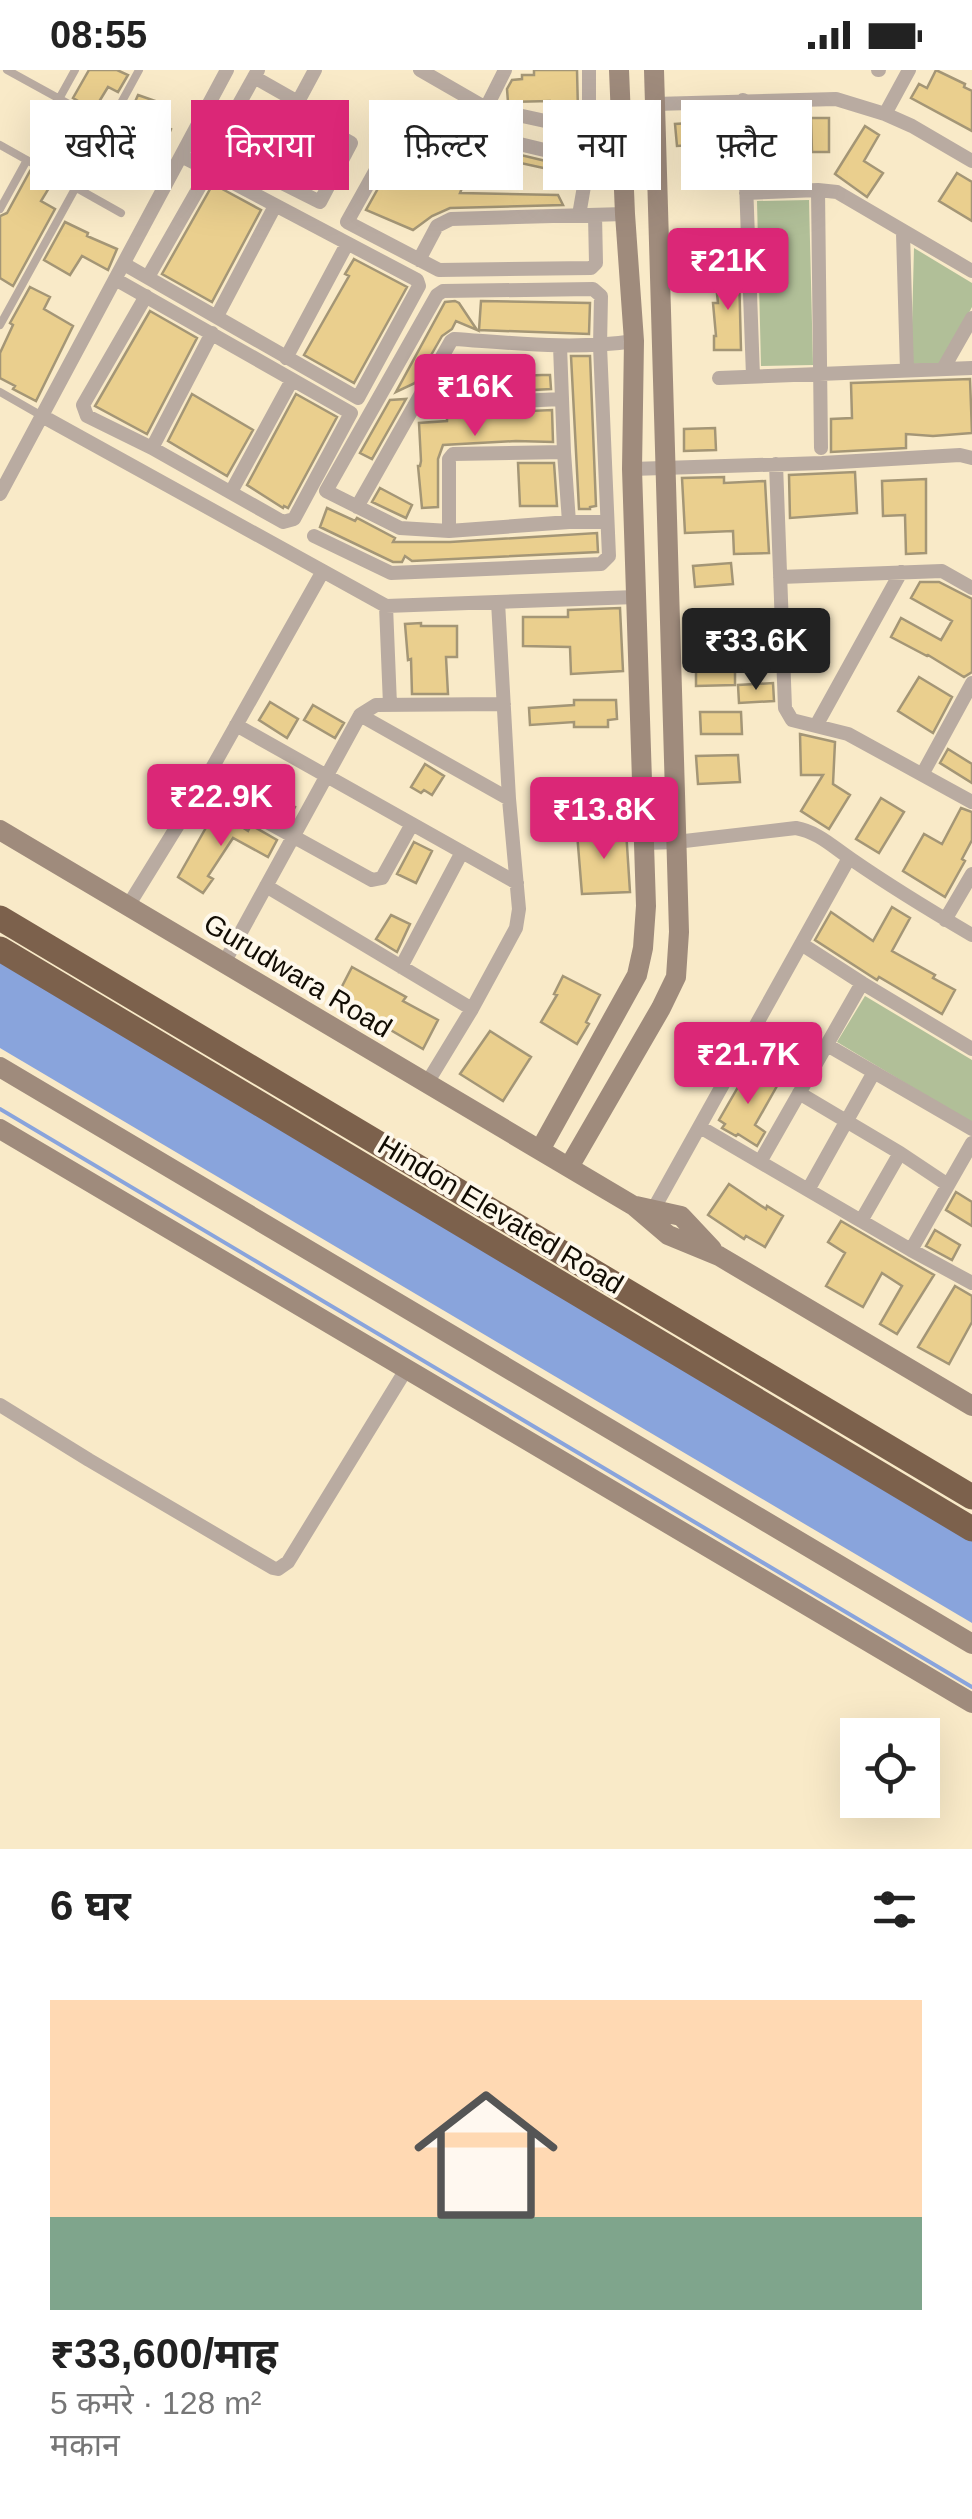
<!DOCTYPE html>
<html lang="hi">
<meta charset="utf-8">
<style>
:root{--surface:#fff;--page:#f2f2f2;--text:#222;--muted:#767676;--accent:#db2777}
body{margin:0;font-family:Helvetica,"Noto Sans Devanagari",sans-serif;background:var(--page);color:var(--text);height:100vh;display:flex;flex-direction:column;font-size:38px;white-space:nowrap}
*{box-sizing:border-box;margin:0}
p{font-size:32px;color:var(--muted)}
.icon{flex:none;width:55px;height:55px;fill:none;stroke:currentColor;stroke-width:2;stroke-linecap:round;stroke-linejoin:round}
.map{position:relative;height:1779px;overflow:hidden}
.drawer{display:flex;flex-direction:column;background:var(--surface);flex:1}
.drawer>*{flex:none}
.top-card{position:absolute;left:30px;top:30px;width:912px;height:90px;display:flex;gap:20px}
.controls{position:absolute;left:840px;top:1648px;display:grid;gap:20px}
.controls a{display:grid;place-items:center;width:100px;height:100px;border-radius:0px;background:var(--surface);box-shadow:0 10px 40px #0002;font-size:50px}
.price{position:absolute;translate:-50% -85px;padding:0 22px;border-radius:10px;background:var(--accent);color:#fff;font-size:32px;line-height:65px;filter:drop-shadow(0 2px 5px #0008)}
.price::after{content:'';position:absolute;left:50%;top:60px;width:30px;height:22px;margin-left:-15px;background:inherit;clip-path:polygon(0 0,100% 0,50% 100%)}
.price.on{background:#222;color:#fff}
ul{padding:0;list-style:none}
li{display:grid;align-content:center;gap:20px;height:530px;padding:0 50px}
li span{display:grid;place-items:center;height:310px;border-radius:0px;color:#555}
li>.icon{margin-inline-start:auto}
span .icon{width:180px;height:180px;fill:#fffc;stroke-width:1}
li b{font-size:42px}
h2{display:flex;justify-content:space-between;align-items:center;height:120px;padding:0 50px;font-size:42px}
.tag{padding:0 35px;border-radius:0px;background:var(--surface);box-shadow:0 10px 40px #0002;font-size:35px;line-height:90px}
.tag.on{background:var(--accent);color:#fff}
.status{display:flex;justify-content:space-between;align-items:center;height:70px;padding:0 50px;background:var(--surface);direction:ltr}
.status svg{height:28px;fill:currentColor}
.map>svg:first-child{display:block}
.green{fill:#b1bf98}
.water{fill:#89a4dc}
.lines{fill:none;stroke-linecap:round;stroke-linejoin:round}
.stream{stroke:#89a4dc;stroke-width:4}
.building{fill:#eacf8e;stroke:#a49676;stroke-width:2.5}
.lane{stroke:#b9aba1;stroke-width:8}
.street{stroke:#b9aba1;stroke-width:14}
.secondary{stroke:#9f8b7c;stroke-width:20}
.highway{stroke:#7c614c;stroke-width:25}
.labels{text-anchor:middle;stroke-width:8;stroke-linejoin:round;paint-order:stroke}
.street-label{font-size:28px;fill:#110c03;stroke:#fef8eb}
</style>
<div class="status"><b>08:55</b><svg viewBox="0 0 49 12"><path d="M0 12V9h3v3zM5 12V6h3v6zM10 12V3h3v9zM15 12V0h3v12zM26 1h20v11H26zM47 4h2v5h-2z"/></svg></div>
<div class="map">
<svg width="972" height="1779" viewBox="0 0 972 1779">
<rect width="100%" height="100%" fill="#f9eac8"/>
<path class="green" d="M809 130 813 295 761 296 757 131Z
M914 178 972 213V237L942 293 911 294Z
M865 926 972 990V1053L837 972Z"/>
<path class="water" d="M0 883 972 1460V1553L0 978Z"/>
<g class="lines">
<path class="stream" d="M0 1039 972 1617"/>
</g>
<path class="building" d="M89 0H117L128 5 118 22 108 17 94 40 73 28Z
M534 0H577L578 41 555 42V34H551L550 31 508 32 507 19 512 10 522 9V5H534Z
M936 0 965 14 964 17 972 21V61L911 28 919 14 927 18Z
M138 25 161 33 154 51 171 59 164 76 144 67 150 51 130 43Z
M250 36 264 44 267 38 283 47 279 53 299 65 302 58 319 67 317 70 335 81 315 118 246 79 244 82 229 74Z
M811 48H829V82H812Z
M707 52V54L733 53 734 69 708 71V74L677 76 675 54Z
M865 56 879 65 864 91 883 103 867 127 835 104Z
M416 60 550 92 548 99 507 90 502 95 472 90 471 96 461 102 466 108 460 123 558 125 563 135 450 138 432 146 413 160 366 140 409 63Z
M30 101 52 113 41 131 55 139 13 216 0 208V146L7 143Z
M957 103 972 112V151L939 131Z
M213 114 261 140 212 232 162 204Z
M65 152 88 163 87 166 117 179 108 200 82 186 70 205 44 190Z
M354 189 407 217 354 313 304 285 349 206 345 204Z
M739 202 741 280H714V266H716L713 233H718L715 205Z
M30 217 50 227 44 239 73 256 36 331 13 319 15 316 0 308V283L13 255 10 253Z
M455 231 459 233 477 260 456 251 452 259 442 266 415 313 396 322 445 232Z
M481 231 590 233 589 264 479 260Z
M150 241 197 268 147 364 95 336Z
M571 286H590L596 436 590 437V439H579Z
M542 305H550L551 319 452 324 451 309Z
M970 309 972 363 933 366 906 364V378L831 382V349L852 348 851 313Z
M192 324 253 360 227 406 168 371Z
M296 324 337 347 288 438 284 436 283 438 247 415Z
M406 329 372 389 360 383 390 330Z
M552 340 553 372 516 371 443 375 438 389V437L422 438 418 396H420L421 391 419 353 447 351V345Z
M715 358 716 380 684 381V359Z
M518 393H554L557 436H520Z
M855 402 857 443 790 448 789 405Z
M724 407V413L765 411 769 483 734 484 733 461 685 463 682 408Z
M926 409V483L906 484 905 445 883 446 882 411Z
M380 418 412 435 406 448 372 432Z
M327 438 355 451 357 448 395 468 393 472H450L597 463 598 482 412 491 405 486 402 492H393L320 457Z
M731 493 733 514 695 517 693 496Z
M920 512H939L972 529V602L964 607 928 585 927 586 891 567 901 548 941 570 952 551 911 528Z
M620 538 623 601 571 604 570 577 523 576V547H568V540Z
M731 547 733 570 696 574 694 551Z
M421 553V556H457V587H446L448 624H412L411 589 408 590 405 554Z
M735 596V615L696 616V598Z
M919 607 952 627 933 663 898 641Z
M773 613 774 631 739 633 738 615Z
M574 630H616L617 649 608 650V657H574V652L530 655 529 638 574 635Z
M270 632 298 649 287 668 259 650Z
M313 635 344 653 335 668 304 650Z
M700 642H741L742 664H701Z
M800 664 835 672 833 714 850 725 829 759 801 741 823 705H801Z
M948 679 972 694V713L940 693Z
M738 685 740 712 698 714 696 686Z
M425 694 444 706 432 725 424 720 421 723 411 717Z
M232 701 295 737 287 751 224 716Z
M881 728 904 742 879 783 856 769Z
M961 738 972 742V770L962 789 965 791 945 827 903 801 924 764 942 774Z
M216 740 248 761 251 755 277 770 268 787 233 768 208 806 213 809 203 823 178 807Z
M626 760 630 822 582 824 577 763Z
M414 772 432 781 416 813 397 804Z
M892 837 910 848 892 881 935 905 933 908 955 920 942 944 879 907 877 910 815 870 831 842 873 871Z
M391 845 410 854 397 882 376 869Z
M352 897 406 927 403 931 438 950 423 979 336 928Z
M563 906 600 925 586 952 589 954 577 974 541 952 557 925 554 924Z
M490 961 531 987 503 1031 460 1004Z
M749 998 777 1016 755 1055 765 1062 757 1076 738 1064 736 1066 722 1058 725 1054 719 1050Z
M729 1114 766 1139 767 1136 783 1146 765 1177 746 1166 744 1169 708 1145Z
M956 1122 972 1132V1156L946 1140Z
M841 1151 934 1205 897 1264 880 1254 902 1216 882 1203 863 1237 826 1216 845 1183 828 1172Z
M935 1160 960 1175 952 1190 926 1176Z
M955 1216 972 1226V1252L949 1294 918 1277Z"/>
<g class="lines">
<path class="lane" d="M7 0 147 77
M59 29 75 0
M108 57 139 0
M0 75 121 143
M0 139 27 90
M0 255 76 117
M0 322 42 346"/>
<path class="street" d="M258 0 214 79 320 132 351 73 293 41 315 0
M420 0 486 38 505 0
M878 0H879
M254 7 298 32
M743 30 753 306
M655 34 836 29 885 44 912 56 972 91
M486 38 582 59 589 55V0
M885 44 909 0
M181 86 209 100
M818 120 821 378
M746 123 818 120 837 122 972 201
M579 145 587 99 586 93 582 89 415 49 401 55 347 152 439 200 591 198 596 193 595 145
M903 163 907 300
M419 190 437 156 451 149 625 144
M124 194 358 328 419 216 417 210 209 100 148 207
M115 209C194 253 272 299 351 343L294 449 283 452 152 378 87 346 83 335 146 226
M217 246 275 136
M560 276 564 382
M286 288 347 174
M943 299 972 248
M719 308 972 298
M414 336 562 329
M42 346 386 536 636 527
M152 378 212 263
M776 394 785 638 792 650 848 664 972 732
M632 399 822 393 960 385 972 388
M231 422 292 310
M0 424 227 0
M357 437 451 271 454 269C514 273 574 280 634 271
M449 461V389L453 384 564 382 569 452
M314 466 391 503 601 494 609 486 600 276 601 226 593 219 443 221 437 225 326 421 400 458 449 461 569 452H606
M780 507 942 501 972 518
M386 536 390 635
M360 645 509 729
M817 654 901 502
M236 655 517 813
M923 703 972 613
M202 716 372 810 382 808 412 754
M644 773 676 772 796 758C818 762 833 777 851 789 890 816 931 841 972 865
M266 816 472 939
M128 836 202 716 323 501
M945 850 972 804
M803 875 862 913
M224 893 360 645 376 635 504 634
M401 897 462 782
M827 975 972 1059
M427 1013 472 939 516 858 519 839 509 729 498 532
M799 1023 900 1083
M700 1057 911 1180 972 1213
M760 1092 862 913 972 979
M808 1120 874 1002
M653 1140 849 788
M861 1151 900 1083 948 1115
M911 1180 972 1073
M0 1335 89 1390 273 1498 278 1499 288 1492 407 1298"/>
<path class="secondary" d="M0 760 634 1136 668 1165 719 1186 972 1336
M0 997 972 1574
M0 1059 972 1633
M540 1080 637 905 643 878 646 836 632 399 634 271 625 144 619 0
M569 1097 661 938 676 907 679 862 654 0
M636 1136 681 1146 712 1179"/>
<path class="highway" d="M0 848 972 1427
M0 879 972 1459"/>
</g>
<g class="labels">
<g class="street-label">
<text transform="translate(298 905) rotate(31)" y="10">Gurudwara Road</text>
<text transform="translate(501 1144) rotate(31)" y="10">Hindon Elevated Road</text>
</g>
</g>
</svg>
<div class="controls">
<a><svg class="icon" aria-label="locate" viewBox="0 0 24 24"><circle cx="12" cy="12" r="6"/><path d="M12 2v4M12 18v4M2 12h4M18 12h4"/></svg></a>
</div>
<b class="price" style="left:728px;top:243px">₹21K</b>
<b class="price" style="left:475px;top:369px">₹16K</b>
<b class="price on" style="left:756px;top:623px">₹33.6K</b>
<b class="price" style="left:221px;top:779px">₹22.9K</b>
<b class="price" style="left:604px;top:792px">₹13.8K</b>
<b class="price" style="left:748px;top:1037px">₹21.7K</b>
<div class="top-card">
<a class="tag">खरीदें</a>
<a class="tag on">किराया</a>
<a class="tag">फ़िल्टर</a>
<a class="tag">नया</a>
<a class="tag">फ़्लैट</a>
</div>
</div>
<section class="drawer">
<h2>6 घर<svg class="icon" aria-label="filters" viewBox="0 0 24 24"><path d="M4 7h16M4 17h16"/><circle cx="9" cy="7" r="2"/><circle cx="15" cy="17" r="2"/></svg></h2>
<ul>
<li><span style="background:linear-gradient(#ffd9b3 70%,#7fa58c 0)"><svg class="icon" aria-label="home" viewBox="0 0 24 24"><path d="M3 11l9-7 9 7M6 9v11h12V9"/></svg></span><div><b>₹33,600/माह</b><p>5 कमरे · 128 m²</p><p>मकान</p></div></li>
</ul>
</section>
